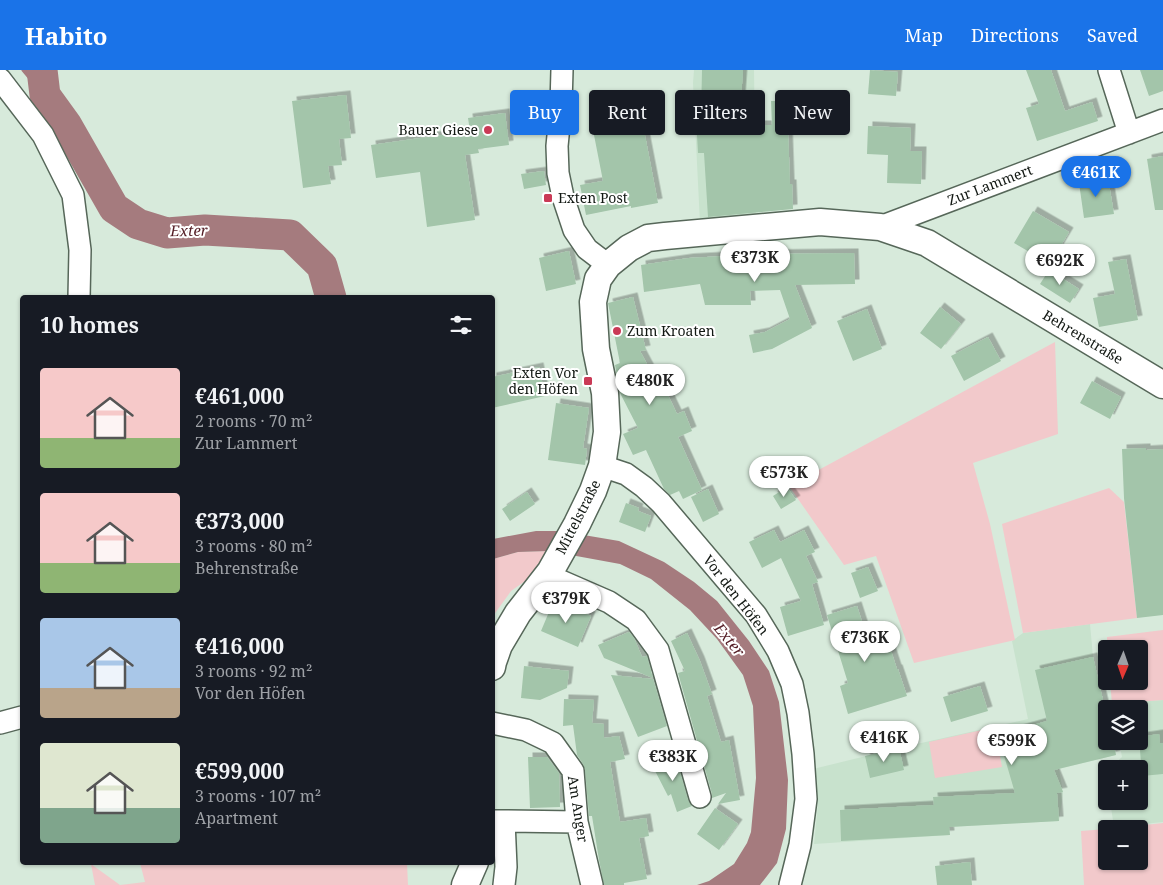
<!DOCTYPE html>
<meta charset="utf-8">
<style>
:root{--surface:#171b24;--page:#242831;--text:#f1f3f6;--muted:#9ea1a6;--accent:#1a73e8}
body{margin:0;font-family:"Noto Serif",serif;background:var(--page);color:var(--text);height:100vh;display:flex;flex-direction:column;font-size:19px;white-space:nowrap}
*{box-sizing:border-box;margin:0}
p{font-size:16px;color:var(--muted)}
.icon{flex:none;width:28px;height:28px;fill:none;stroke:currentColor;stroke-width:2;stroke-linecap:round;stroke-linejoin:round}
.map{position:relative;flex:1;overflow:hidden}
.sheet{position:absolute;left:20px;top:225px;width:475px;height:570px;display:flex;flex-direction:column;background:var(--surface);border-radius:5px;box-shadow:0 1px 4px #0004}
.sheet>*{flex:none}
.guide{position:absolute;left:510px;top:20px;width:475px;height:45px;display:flex;gap:10px}
.needle{width:32px;rotate:182deg}
.controls{position:absolute;left:1098px;top:570px;display:grid;gap:10px}
.controls a{display:grid;place-items:center;width:50px;height:50px;border-radius:5px;background:var(--surface);box-shadow:0 1px 4px #0004;font-size:25px}
.price{position:absolute;translate:-50% -42px;padding:0 11px;border-radius:18px;background:#fff;color:#222;font-size:16px;line-height:32px;filter:drop-shadow(0 1px 2px #0008)}
.price::after{content:'';position:absolute;left:50%;top:30px;width:15px;height:11px;margin-left:-8px;background:inherit;clip-path:polygon(0 0,100% 0,50% 100%)}
.price.active{background:var(--accent);color:#fff}
ul{padding:0;list-style:none}
li{display:flex;align-items:center;gap:15px;height:125px;padding:0 20px}
li span{display:grid;place-items:center;flex:none;width:140px;height:100px;border-radius:5px;color:#555}
li>.icon{margin-inline-start:auto}
span .icon{width:60px;height:60px;fill:#fffc;stroke-width:1}
li b{font-size:21px}
h2{display:flex;justify-content:space-between;align-items:center;height:60px;padding:0 20px;font-size:21px}
.chip{padding:0 18px;border-radius:5px;background:var(--surface);box-shadow:0 1px 4px #0004;font-size:18px;line-height:45px}
.chip.active{background:var(--accent);color:#fff}
header{display:flex;align-items:center;gap:30px;box-sizing:border-box;height:70px;padding:0 25px;background:var(--accent);color:#fff}
header strong{font-size:24px}
nav{display:flex;gap:28px;margin-inline-start:auto;font-size:18px}
.map>svg:first-child{display:block}
.built{fill:#c8e2cd}
.green{fill:#f2c9cb}
.water{fill:#a57b7e}
.lines{fill:none;stroke-linecap:round;stroke-linejoin:round}
.stream{stroke:#a57b7e;stroke-width:5}
.river{stroke:#a57b7e;stroke-width:31}
.building{fill:#a3c5aa;filter:url(#shadow)}
.minor-casing{stroke:#566759;stroke-width:24}
.major-casing{stroke:#566759;stroke-width:29}
.minor{stroke:#fff;stroke-width:21}
.major{stroke:#fff;stroke-width:26}
.poi-dot{fill:#ca3a56;stroke:#fff;stroke-width:2}
.labels{text-anchor:middle;stroke-width:4;stroke-linejoin:round;paint-order:stroke}
.poi-label{font-size:14px;fill:#121813;stroke:#fff;text-anchor:end}
.street-label{font-size:14px;fill:#121813;stroke:#fff}
.water-label{font-size:15px;font-style:italic;fill:#541d25;stroke:#fff}
</style>
<header>
<strong>Habito</strong>
<nav><a>Map</a><a>Directions</a><a>Saved</a></nav>
</header>
<div class="map">
<svg width="1163" height="815" viewBox="0 0 1163 815">
<defs>
<filter id="shadow"><feDropShadow dx="4.5" dy="-4.5" stdDeviation="0" flood-color="#0004"/></filter>
</defs>
<rect width="100%" height="100%" fill="#d7eadb"/>
<path class="built" d="M694 0H754L756 147 700 153 693 13Z
M1090 554 1093 587 1106 643V671H1113L1116 685 1059 699 1063 722 1059 751 950 757V765L814 774 818 734 813 699 899 678 1028 649 1012 571 1023 563Z
M1163 630V752L1114 757 1110 731H1139V699H1109L1122 687 1119 671H1139V639H1113L1112 634Z"/>
<path class="green" d="M1055 272 1058 364 973 393 990 454 1015 570 914 593 876 486 844 495 789 416Z
M1109 418 1124 432 1137 548 1023 563 1002 454Z
M549 481 542 499 511 521 493 546V489L518 482Z
M1163 560V630L1112 634 1110 611H1139V579H1107V567Z
M995 657 1002 697 935 708 929 672Z
M1163 753V815H1084L1081 761 1106 759V791H1139V759H1107Z
M140 793H407L408 815H95L91 794 120 815 145 812Z"/>
<path class="water" d="M536 461H560L619 471 664 492 694 512 717 531 749 571 769 601 779 632 788 710 786 759 777 793 760 815H697L709 811 734 794 747 773 751 762 756 708 755 681 753 636 743 605 717 569 690 540 651 509 620 494 549 481 518 482 493 489V469Z"/>
<g class="lines">
<path class="stream" d="M24 0 45 25"/>
<path class="river" d="M42 0 45 25 66 54 114 138 138 154 167 163 205 160 290 165 322 196 331 228"/>
</g>
<path class="building" d="M702 0H743L740 43H742L743 55H772L771 31H793L794 59H788L790 114H792L793 139 708 147 704 83H698L696 47 701 46Z
M870 0 898 2 896 26 868 24Z
M1026 0H1051L1065 41 1092 32 1098 51 1037 71 1026 38 1039 34Z
M1140 0H1163V21L1149 26Z
M346 25 351 68 339 69 342 95 328 96 331 114 303 118 292 31Z
M505 43 509 75 478 79 479 83 465 85 475 150 427 157 420 102 376 108 371 75 470 61 468 48Z
M643 55 658 133 631 138V136L586 145 580 115 603 111 594 65Z
M868 56 911 58 910 81H922L921 114 887 113 888 85 867 84Z
M1163 86V140H1155L1147 89Z
M544 101 546 115 524 119 521 104Z
M1108 108 1114 144 1084 148 1079 113Z
M1033 141 1069 162 1050 194 1014 173Z
M569 181 576 214 546 221 539 188Z
M854 183 855 214 795 215 812 258 772 279 753 283 749 265 765 262 790 249 780 220 750 221 751 235H705L700 214 644 222 641 195 689 188 760 184Z
M1126 189 1138 250 1099 257 1093 228 1115 224 1108 192Z
M1049 200 1079 219 1070 233 1040 214Z
M633 227 646 280 640 281 663 324 667 323 677 344 684 341 692 361 678 367 702 420 683 429 679 421 670 425 664 419 646 380 633 385 623 364 638 358 620 323 615 295 620 293 608 233Z
M940 237 961 254 941 279 920 263Z
M867 239 882 279 853 291 837 251Z
M988 267 1001 291 964 311 951 286Z
M539 297 545 326 492 338V307Z
M1092 311 1121 327 1110 349 1080 333Z
M556 333 589 338 583 378 587 379 585 395 548 390Z
M1146 378V380L1163 379V545L1137 548 1124 428 1122 379Z
M787 417 796 430 781 439 773 426Z
M708 419 719 444 703 452 691 427Z
M527 422 535 434 510 451 502 439Z
M626 433 639 438 638 441 651 446 645 462 619 452Z
M774 460 780 472 804 460 815 482 806 486 818 512 812 514 824 555 788 566 780 537 801 531 781 488 762 498 749 472Z
M868 497 878 521 860 528 851 503Z
M554 530 591 546 578 577 541 561Z
M857 536 865 561 883 556 897 599H898L907 626 848 644 840 616 848 613 827 545Z
M629 562 634 568 642 587 647 586 653 608 604 588 598 575Z
M687 563 700 591 712 624 707 626 721 672 729 670 740 730 718 734 726 723 712 728V724L678 603 685 601 671 571Z
M1093 587 1106 643V671H1113L1116 685 1054 700 1063 722 1057 723 1059 751 949 757 950 765 841 771 840 740 934 735 933 727 1015 723 998 665 1047 651 1035 600Z
M524 596 569 601 567 618 540 630 521 628Z
M611 605 653 609 667 656 638 667Z
M980 616 988 641 951 652 943 627Z
M564 629 594 630 592 653 604 654V668L619 666 625 689 610 692 620 752 646 748 649 766 639 768 647 809 624 813V815H604L599 790 592 746H589L585 700 583 694 577 685 573 655 563 656Z
M1159 664 1160 673H1163V704L1142 706 1139 667Z
M899 678 904 700 870 708 865 686Z
M675 684 688 730 692 736 677 742 671 724 668 726 652 695Z
M528 687H547L559 703 560 737 530 738Z
M715 738 738 754 719 780 697 764Z
M970 792 972 815H937L935 796Z"/>
<g class="lines">
<g class="minor-casing">
<path id="minor" d="M562 0 561 35 557 76 558 103 563 127 574 160 587 179 608 195
M1109 0 1129 63
M0 9 43 65 73 125 80 180 79 228
M880 157 1163 50
M602 396 626 404 644 417 661 433 756 545 778 581 792 614 798 643 803 684 806 729 800 775 790 815
M547 505 609 532 636 550 658 580 700 727
M0 653 22 647
M492 653 526 660 553 673 573 701 577 752 592 815
M492 751H504L506 797 504 815
M504 751 577 752"/>
</g>
<g class="major-casing">
<path id="major" d="M492 597 493 592 499 575 518 543 550 502 577 454 593 421 602 396 607 362 605 323 596 279 593 232 598 209 608 195 629 178 648 168 665 166 820 152 880 157 927 173 1163 315
M465 815 475 792"/>
</g>
<use href="#minor" class="minor"/>
<use href="#major" class="major"/>
</g>
<g class="poi-dot">
<circle cx="488" cy="60" r="5"/>
<rect x="543" y="123" width="10" height="10" rx="2.5"/>
<circle cx="617" cy="261" r="5"/>
<rect x="583" y="306" width="10" height="10" rx="2.5"/>
</g>
<g class="labels">
<g class="poi-label">
<text x="478" y="65">Bauer Giese</text>
<text x="558" y="133" text-anchor="start">Exten Post</text>
<text x="627" y="266" text-anchor="start">Zum Kroaten</text>
<text x="578" y="308">Exten Vor<tspan x="578" dy="16">den Höfen</tspan></text>
</g>
<g class="street-label">
<text transform="translate(990 115) rotate(-21)" y="5">Zur Lammert</text>
<text transform="translate(1083 267) rotate(31)" y="5">Behrenstraße</text>
<text transform="translate(578 447) rotate(-63)" y="5">Mittelstraße</text>
<text transform="translate(736 525) rotate(52)" y="5">Vor den Höfen</text>
<text transform="translate(578 739) rotate(81)" y="5">Am Anger</text>
</g>
<g class="water-label">
<text transform="translate(189 161) rotate(-1)" y="5">Exter</text>
<text transform="translate(729 570) rotate(50)" y="5">Exter</text>
</g>
</g>
</svg>
<div class="controls">
<a><svg class="needle" viewBox="-14 -14 28 28"><path d="M0-13l5 13h-10z" fill="#e53935"/><path d="M0 13l5-13h-10z" fill="#9ea1a6"/></svg></a>
<a><svg class="icon" aria-label="layers" viewBox="0 0 24 24"><path d="M12 4l9 5-9 5-9-5zM3 14l9 5 9-5"/></svg></a>
<a>+</a>
<a>−</a>
</div>
<b class="price active" style="left:1096px;top:128px">€461K</b>
<b class="price" style="left:755px;top:213px">€373K</b>
<b class="price" style="left:1060px;top:216px">€692K</b>
<b class="price" style="left:650px;top:336px">€480K</b>
<b class="price" style="left:784px;top:428px">€573K</b>
<b class="price" style="left:566px;top:554px">€379K</b>
<b class="price" style="left:865px;top:593px">€736K</b>
<b class="price" style="left:884px;top:693px">€416K</b>
<b class="price" style="left:1012px;top:696px">€599K</b>
<b class="price" style="left:673px;top:712px">€383K</b>
<div class="guide">
<a class="chip active">Buy</a>
<a class="chip">Rent</a>
<a class="chip">Filters</a>
<a class="chip">New</a>
</div>
<section class="sheet">
<h2>10 homes<svg class="icon" aria-label="filters" viewBox="0 0 24 24"><path d="M4 7h16M4 17h16"/><circle cx="9" cy="7" r="2"/><circle cx="15" cy="17" r="2"/></svg></h2>
<ul>
<li><span style="background:linear-gradient(#f6c9c9 70%,#8fb573 0)"><svg class="icon" aria-label="home" viewBox="0 0 24 24"><path d="M3 11l9-7 9 7M6 9v11h12V9"/></svg></span><div><b>€461,000</b><p>2 rooms · 70 m²</p><p>Zur Lammert</p></div></li>
<li><span style="background:linear-gradient(#f6c9c9 70%,#8fb573 0)"><svg class="icon" aria-label="home" viewBox="0 0 24 24"><path d="M3 11l9-7 9 7M6 9v11h12V9"/></svg></span><div><b>€373,000</b><p>3 rooms · 80 m²</p><p>Behrenstraße</p></div></li>
<li><span style="background:linear-gradient(#a9c7e8 70%,#b9a48a 0)"><svg class="icon" aria-label="home" viewBox="0 0 24 24"><path d="M3 11l9-7 9 7M6 9v11h12V9"/></svg></span><div><b>€416,000</b><p>3 rooms · 92 m²</p><p>Vor den Höfen</p></div></li>
<li><span style="background:linear-gradient(#dfe7d0 65%,#7fa58c 0)"><svg class="icon" aria-label="home" viewBox="0 0 24 24"><path d="M3 11l9-7 9 7M6 9v11h12V9"/></svg></span><div><b>€599,000</b><p>3 rooms · 107 m²</p><p>Apartment</p></div></li>
</ul>
</section>
</div>
